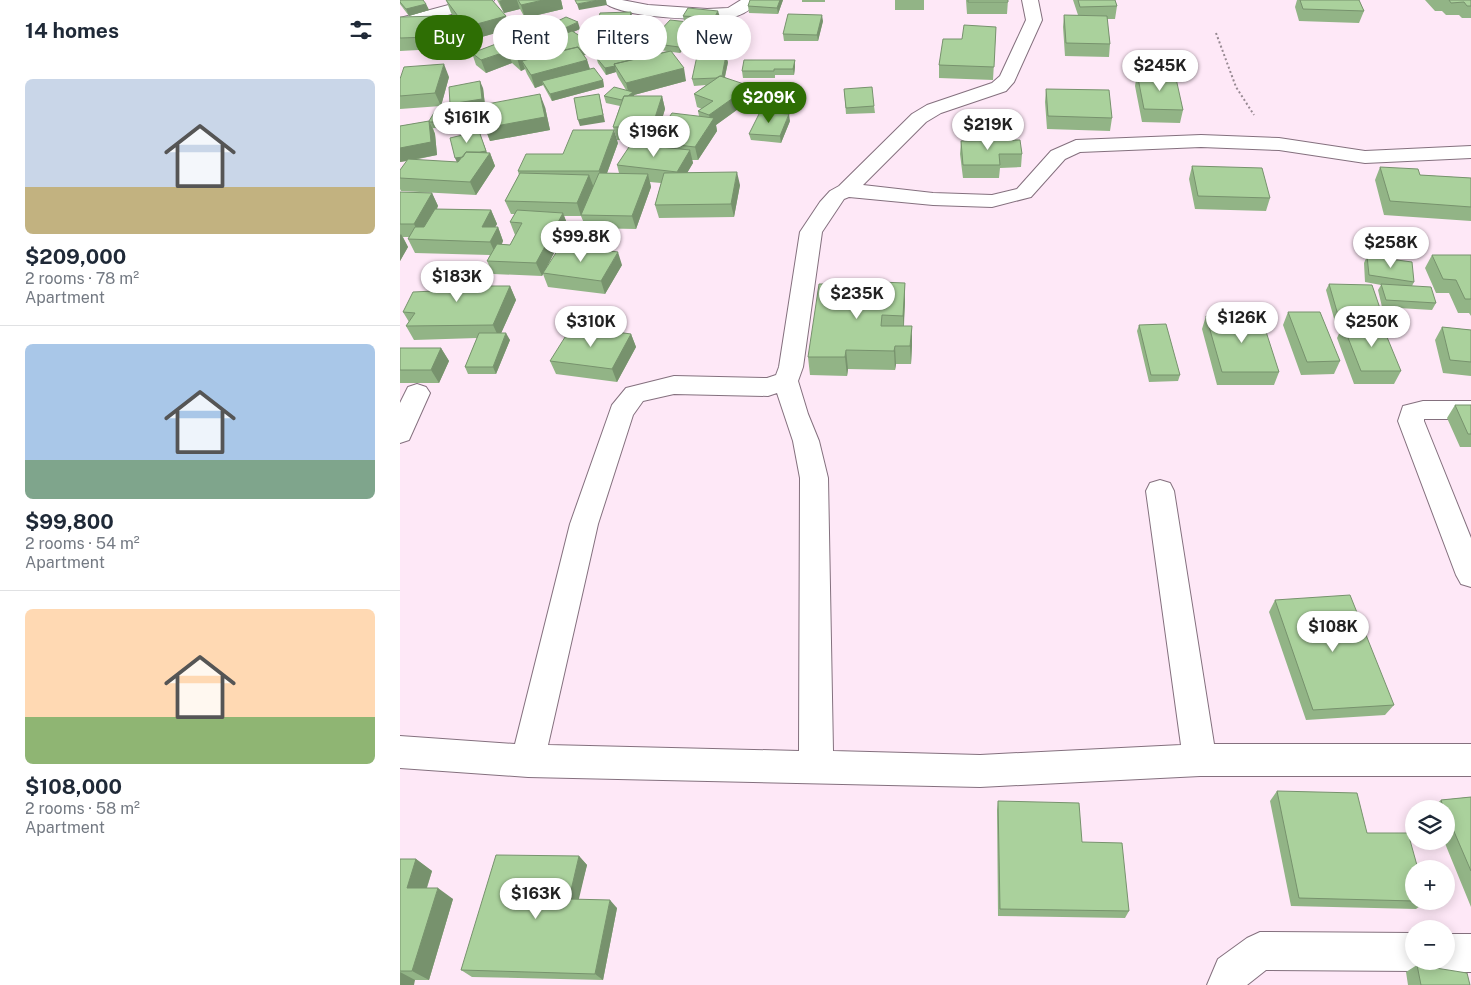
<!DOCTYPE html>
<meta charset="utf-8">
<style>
:root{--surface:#fff;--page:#f6f6f7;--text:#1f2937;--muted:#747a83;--line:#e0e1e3;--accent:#2e6e04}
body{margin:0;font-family:"Public Sans",sans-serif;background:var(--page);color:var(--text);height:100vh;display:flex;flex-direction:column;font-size:19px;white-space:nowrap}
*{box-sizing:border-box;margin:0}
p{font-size:16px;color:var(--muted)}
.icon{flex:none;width:28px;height:28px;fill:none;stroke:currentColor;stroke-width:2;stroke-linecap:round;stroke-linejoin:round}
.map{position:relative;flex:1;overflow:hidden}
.sheet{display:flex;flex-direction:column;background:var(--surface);width:400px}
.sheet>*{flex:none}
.guide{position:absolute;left:15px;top:15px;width:475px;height:45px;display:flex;gap:10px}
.fabs{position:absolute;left:1005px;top:800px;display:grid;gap:10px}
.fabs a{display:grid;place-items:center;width:50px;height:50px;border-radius:50%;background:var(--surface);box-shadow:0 2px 12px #0003;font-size:25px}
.price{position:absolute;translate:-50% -42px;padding:0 11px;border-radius:18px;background:#fff;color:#222;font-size:16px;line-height:32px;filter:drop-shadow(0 1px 2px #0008)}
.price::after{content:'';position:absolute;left:50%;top:30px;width:15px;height:11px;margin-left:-8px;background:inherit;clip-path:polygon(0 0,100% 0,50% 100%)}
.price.current{background:var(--accent);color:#fff}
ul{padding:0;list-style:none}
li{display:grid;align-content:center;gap:10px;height:265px;padding:0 25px}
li+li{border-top:1px solid var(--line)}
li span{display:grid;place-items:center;height:155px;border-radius:8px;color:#555}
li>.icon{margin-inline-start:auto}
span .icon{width:90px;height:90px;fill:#fffc;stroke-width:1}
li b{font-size:21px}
h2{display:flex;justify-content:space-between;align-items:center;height:60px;padding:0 25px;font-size:21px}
.tag{padding:0 18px;border-radius:22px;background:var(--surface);box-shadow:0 2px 12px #0003;font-size:18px;line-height:45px}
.tag.current{background:var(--accent);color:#fff}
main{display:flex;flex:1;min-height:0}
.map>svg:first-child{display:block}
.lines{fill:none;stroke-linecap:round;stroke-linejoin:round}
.minor-casing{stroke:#84707e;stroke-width:2}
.path{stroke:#978992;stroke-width:2;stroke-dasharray:2 2.5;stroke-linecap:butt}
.minor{fill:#fff;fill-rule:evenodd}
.wall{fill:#92b486;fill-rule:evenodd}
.shaded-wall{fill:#77926d}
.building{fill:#aad19c;stroke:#77926d}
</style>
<main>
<section class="sheet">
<h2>14 homes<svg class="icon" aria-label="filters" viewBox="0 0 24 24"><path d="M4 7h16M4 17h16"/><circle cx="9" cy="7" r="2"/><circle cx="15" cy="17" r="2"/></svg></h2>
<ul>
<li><span style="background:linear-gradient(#c9d6e8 70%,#c2b280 0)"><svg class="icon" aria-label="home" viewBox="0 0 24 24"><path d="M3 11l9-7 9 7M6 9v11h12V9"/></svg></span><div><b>$209,000</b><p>2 rooms · 78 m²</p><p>Apartment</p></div></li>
<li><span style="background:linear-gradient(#a9c7e8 75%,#7fa58c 0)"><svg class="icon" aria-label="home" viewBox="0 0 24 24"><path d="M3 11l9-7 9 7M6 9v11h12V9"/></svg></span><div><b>$99,800</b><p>2 rooms · 54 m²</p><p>Apartment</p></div></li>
<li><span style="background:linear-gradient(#ffd9b3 70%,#8fb573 0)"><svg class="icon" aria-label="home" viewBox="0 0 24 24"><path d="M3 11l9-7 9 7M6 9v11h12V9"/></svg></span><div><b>$108,000</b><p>2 rooms · 58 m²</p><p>Apartment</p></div></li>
</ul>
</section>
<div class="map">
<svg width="1071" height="985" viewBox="0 0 1071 985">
<rect width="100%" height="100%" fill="#fee8f7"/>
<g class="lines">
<g class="minor-casing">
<path id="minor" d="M67 0H94L92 3 0 28V18Z
M202 0H222L248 5 307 9 328 8 341 0H358C353 8 346 13 337 16 315 22 215 19 202 0Z
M622 0H638L642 20 614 82 606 91 541 113 526 122 463 185 533 193 592 195 617 189 651 151 676 140 801 135 879 138 965 151 1071 146V158L965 163 879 150 801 147 680 152 665 159 631 197 592 207 533 205 449 197 444 199 422 232 403 367 398 381 408 414 419 441 428 478 433 751 580 755 781 745 746 491 750 483 760 480 770 483 774 491 814 744H1071V776H800L580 787 128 777 0 768V736L115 744 170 524 212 405 226 388 274 376 367 378 376 375 379 367 400 232 420 202 430 191 439 186 512 114 527 105 592 83 600 76 626 20ZM377 393 393 441 400 478 399 751 148 745 198 524 233 415 243 401 274 394 368 396Z
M17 384 26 387 30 393 9 440 0 443V403L8 387Z
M1023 401H1071V419H1024V421L1071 538V587L1061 584 1056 575 998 421 1003 406Z
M860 932 1014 933V961H1029L1027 965 1014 971 866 970 847 985H807L818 959 847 938Z
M1046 934H1071V972H1046L1033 966 1031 961H1046Z"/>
</g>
<path class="path" d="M816 33 836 87 854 115"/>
<use href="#minor" class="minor"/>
</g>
<path class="wall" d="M0 0 26 4 29 10 9 16 0 4Z
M46 0 106 16 110 29 71 40 51 13Z
M97 0H161L163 9 125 18 120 9 104 13Z
M383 0 378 14 349 13 348 6Z
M402 0H425V2H402Z
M495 0H524V10H495Z
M566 0H608L607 14H567Z
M673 0H715L717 6 715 19H707L710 44 709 57 665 56 663 27 664 15H678Z
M897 0H959L964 11 959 23 899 21 895 7Z
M1025 0H1071V18H1062L1059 15H1046L1042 11H1035Z
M283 16 320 17 315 25 298 24 299 30 280 53 272 52 286 81 234 95V96H262L265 109 257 134 299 116 298 111 302 109 297 107 294 94 306 85 294 86 292 79 328 62 325 77 352 99 316 125 317 131 298 160H292L293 163 287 173 340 185 334 217 259 218 255 205 261 183 250 182 251 187 236 229 186 228 181 216H164L168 226 146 269 222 265 205 294 148 287 143 274 142 276 93 274 87 261 90 255 15 253 8 239 9 237H3L8 247 0 261V192L32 193 38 206 37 209 91 210 97 224 95 227H98L103 241 102 244 110 245 115 235 110 222 115 214H111L105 201 119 175 118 171 163 154 218 143 207 173H219L217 165 253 146 252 142 253 140H217L213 127 220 106 206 103 204 96 226 90 218 77 216 72 206 75 198 63 196 57 251 48 249 43 284 21ZM251 49 267 51 255 54Z
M0 17 46 28 37 49 0 51Z
M233 18 230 34 198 35 196 29Z
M423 21 418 41H384L383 34Z
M596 27 593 80 539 78V65Z
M143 28 180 29 173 32 193 44 194 51 184 55 187 60 190 69 203 80 204 87 152 101 143 85 135 88 127 74 125 69 121 71 112 63 86 73 76 65 72 53 125 33 146 55 159 52 151 46 149 40 153 38 145 34Z
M395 60V67L394 75H375V78H343L342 71Z
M737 73 783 110 780 123 742 122 735 86Z
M49 77 41 106 0 109V79Z
M83 88 85 104 145 107 150 130 90 141 85 128 82 106 67 109 71 115 64 129 33 128 35 134 37 155 14 160 57 162 79 131 87 153H90L95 166 76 195 1 191 0 189V170L7 161 0 162V126L29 121 52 108 50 104Z
M444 89 474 106 475 113 446 114Z
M646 89 712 118 710 131 647 129 645 102Z
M390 121 381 143 351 140 349 134Z
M561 141 622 154 621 167 600 168 599 178H563L560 154Z
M792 166 870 198 866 211 795 209 789 179Z
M980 167 1020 175 1071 178V221L984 215 975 180Z
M1032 255H1071V316L1069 313H1058L1049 293H1036L1025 268Z
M967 256 1014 282 1012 286 1036 303 1032 310 982 307 978 290 981 285 965 282 964 263Z
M80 277 84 286H110L116 300 101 333 110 340 96 374H68L65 367 77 338 14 340 6 326 9 322 3 312 34 291Z
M505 283V301L504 326 512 345 511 364H496L495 370 448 369 447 376 410 375 408 357 466 295H478Z
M929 284 983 317 979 324 935 322 926 290Z
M888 312 940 361 934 374 901 375 883 325Z
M806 316 879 372 874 385H817L802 329Z
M739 325 780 375 778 381 749 382 737 331Z
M943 325 1001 371 994 384H954L937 338Z
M1042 327 1071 330V376L1043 373 1035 340Z
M231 334 236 347 217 382 156 374 150 361Z
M0 348H41L49 361 39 383H0Z
M1055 405H1071V447H1060L1047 418Z
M875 600 994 705 985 715 906 720 869 612Z
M877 791 1014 869V901H1027L1016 909 891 906 870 801Z
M1071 797V907L1044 841H1046V809H1031L1041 800Z
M598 801 729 911 725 918 598 916 597 810Z
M179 856 187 865 178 899 217 908 203 980 72 977 61 970Z
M0 859H16L32 871 27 888 53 899 29 980H15L0 985Z
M1017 965 1070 985H1008L1006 972Z"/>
<path class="shaded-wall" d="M102 0H117L120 9 104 13 99 1Z
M143 0H161L163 9 125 18 121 5Z
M198 0H206L207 5 179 10 177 4Z
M380 0H383L378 14 377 8Z
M26 4 29 10 9 16 6 9Z
M318 11 320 17 315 25 314 18Z
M231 12 233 18 230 34 228 27Z
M422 15 423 21 418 41 417 35Z
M41 16 46 28 37 49 32 37Z
M106 16 110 29 71 40 66 27Z
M178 22 180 29 156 40 154 33Z
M298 23 299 30 280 53 279 47Z
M193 44 194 51 172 60 170 54Z
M144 48 148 60 122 61 125 69 121 71 117 58Z
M108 51 112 63 86 73 81 60Z
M326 55 328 62 323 85 322 78Z
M187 60 191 73 142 81 143 85 135 88 131 75Z
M395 60V67L394 75 393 69Z
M44 64 49 77 41 106 35 93Z
M215 66 216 72 206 75 205 68Z
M284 68 286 81 234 95 235 98 223 100 229 95 226 83Z
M203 80 204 87 152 101 150 94Z
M80 81 83 88 85 106 53 111 50 104Z
M350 86 352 99 316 125 317 131 298 160 295 147 311 123 309 115Z
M140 94 145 107 150 130 90 141 85 128Z
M199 94 205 122 180 126 178 120Z
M262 96 265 109 256 140 252 127Z
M68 109 71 115 64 129 61 122Z
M389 114 390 121 381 143 380 136Z
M29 121 35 134 37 155 0 162V148Z
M214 130 218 143 203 184 199 171Z
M79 131 88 156 90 153 95 166 76 195 70 182 58 165 55 158Z
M290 150 293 163 280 185 277 172Z
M337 172 340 185 334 217 331 204Z
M248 174 251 187 236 229 232 216Z
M189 175 194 188 181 216 177 203Z
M32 193 38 206 20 237 14 224Z
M91 210 97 224 88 240 82 227Z
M163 213 168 226 142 276 136 263Z
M98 227 103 241 96 255 90 242Z
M1 234 8 247 0 261V235Z
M218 252 222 265 205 294 201 281Z
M80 277 86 290 78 286Z
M505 283V301L503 335V316Z
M110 286 116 300 99 338 93 325Z
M512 326V345L511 364 510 346Z
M106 333 110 340 96 374 93 367Z
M231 334 236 347 217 382 212 369Z
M495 346 496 364 495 370 494 351Z
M41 348 49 361 39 383 31 370Z
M446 350 448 369 447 376 445 357Z
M179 856 187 865 177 907 169 899Z
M16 859 32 871 23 899 7 888Z
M38 888 53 899 29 980 12 971Z
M210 900 217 908 203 980 195 974Z
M0 972 15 980 14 985H0Z"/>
<path class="building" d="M0 0H23L26 4 6 9 0 2Z
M46 0H92L106 16 66 27Z
M118 0H143L121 5Z
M175 0H198L177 4Z
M350 0H380L377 8 348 6Z
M568 0H608V2H568Z
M678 0H715L717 6 680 7Z
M900 0H959L964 11 903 9Z
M1049 0H1071V6H1067L1064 2 1051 3Z
M288 8 318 11 314 18 283 16Z
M231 12 228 27 196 29 200 13Z
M388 14 422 15 417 35 383 34Z
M664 15 707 16 710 44 666 43Z
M41 16 32 37 0 38V17Z
M166 17 178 22 154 33 143 28Z
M270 20 298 23 279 47 249 43Z
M564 25 596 27 594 67 539 65 543 39H562Z
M172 31 193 44 180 50 178 47 164 50 149 40Z
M125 33 144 48 117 58 108 51 81 60 72 53Z
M246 43 255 54 214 64 215 66 205 68 196 57Z
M178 47 187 60 131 75 122 61Z
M271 51 284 68 226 83 214 64Z
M326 55 322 76H320L316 78 292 79 297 56Z
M344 60H395L393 69H374V71H342Z
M44 64 35 93 0 96V79L4 67Z
M194 68 203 80 150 94 142 81Z
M737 73 775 74 783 110 744 109Z
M320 76 350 86 309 115 298 111 313 101 294 94Z
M80 81 82 99 50 104 49 87Z
M214 87 233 92 228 96H224L222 100 204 96Z
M472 87 474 106 446 108 444 89Z
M646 89 709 90 712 118 648 116Z
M140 94 145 117 85 128 82 105Z
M199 94 203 115 178 120 174 98Z
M224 96H262L252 127H213Z
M37 108 68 109 61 122H29V121Z
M360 112 389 114 380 136 349 134Z
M272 113 314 118 295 147 252 142Z
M29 121 31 142 0 148V126Z
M173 130H214L199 171H118L126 154H163Z
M79 131 86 151 80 152H66L63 157 55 158 50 138Z
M620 140 622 154H599L600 165H563L561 141Z
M231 144 290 150 277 172 217 165Z
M66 152 90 153 70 182 0 178V170L8 159 58 162Z
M792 166 862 168 870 198 798 196Z
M980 167 1018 169 1020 175 1071 178V207L990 201Z
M337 172 331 204 255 205 264 173Z
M120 173 189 175 177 203 105 201Z
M199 173 248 174 232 216 181 215Z
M0 192 32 193 14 224H0Z
M35 209 91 210 82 227H98L90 242 8 239 15 227H24Z
M117 210 163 213 136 263 87 261 97 244 110 245 122 223 110 222Z
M161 245 218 252 201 281 143 273Z
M1032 255H1071V299H1065L1056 280 1043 279Z
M967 256 1012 262 1014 282 969 275Z
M41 276 80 277 78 286H110L93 325 6 326 15 313 3 312 13 292 34 291Z
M479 282 505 283 503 316 482 315 481 326H512L510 346H495L494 351 446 350 445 357H408L419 284H465L464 295H478Z
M929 284 972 285 983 317 938 315Z
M981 284 1031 287 1036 303 986 300Z
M888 312H920L940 361 907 362Z
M806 316H861L879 372H822Z
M766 324 780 375H751L739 325Z
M943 325H982L1001 371H961Z
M172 326 231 334 212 369 150 361Z
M1042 327 1071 330V362L1050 360Z
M79 333H106L93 367H65Z
M0 348H41L31 370H0Z
M1055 405H1071V434H1068Z
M950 595 994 705 913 710 875 600Z
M877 791 957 793 967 833H1008L1018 869H1014V901L899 898Z
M1071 797V871L1046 813V809H1044L1041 800Z
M598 801 679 803 682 842 722 843 729 911 600 909Z
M96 855 179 856 169 899 210 900 195 974 61 970Z
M0 859H16L7 888H38L12 971H0Z
M1017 965 1067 973 1070 985H1021Z"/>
</svg>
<div class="fabs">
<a><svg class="icon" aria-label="layers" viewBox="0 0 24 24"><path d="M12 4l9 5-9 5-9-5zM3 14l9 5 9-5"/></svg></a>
<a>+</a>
<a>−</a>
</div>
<b class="price" style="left:760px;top:92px">$245K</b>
<b class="price current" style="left:369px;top:124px">$209K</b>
<b class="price" style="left:67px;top:144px">$161K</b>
<b class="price" style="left:588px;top:151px">$219K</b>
<b class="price" style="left:254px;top:158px">$196K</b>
<b class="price" style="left:181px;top:263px">$99.8K</b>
<b class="price" style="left:991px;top:269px">$258K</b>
<b class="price" style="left:57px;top:303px">$183K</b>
<b class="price" style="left:457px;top:320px">$235K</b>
<b class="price" style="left:842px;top:344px">$126K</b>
<b class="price" style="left:191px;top:348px">$310K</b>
<b class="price" style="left:972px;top:348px">$250K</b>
<b class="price" style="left:933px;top:653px">$108K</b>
<b class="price" style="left:136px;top:920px">$163K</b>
<div class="guide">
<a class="tag current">Buy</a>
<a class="tag">Rent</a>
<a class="tag">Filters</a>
<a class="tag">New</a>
</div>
</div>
</main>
